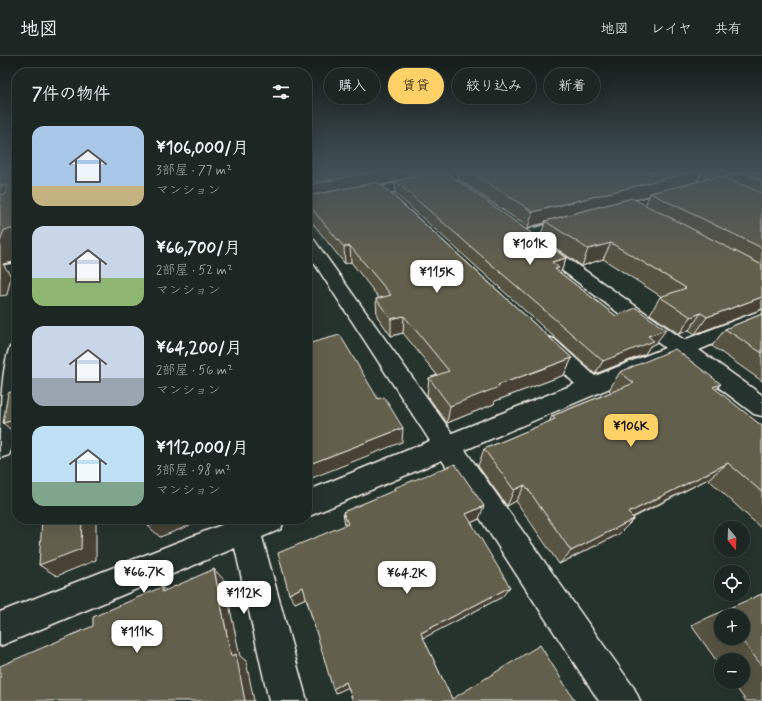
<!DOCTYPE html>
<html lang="ja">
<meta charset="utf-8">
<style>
:root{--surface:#1c2622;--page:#29322f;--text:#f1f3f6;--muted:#a0a5a5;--line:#3a4340;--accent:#ffd166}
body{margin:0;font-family:Mynerve,"Klee One",sans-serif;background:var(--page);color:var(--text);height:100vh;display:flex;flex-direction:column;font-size:15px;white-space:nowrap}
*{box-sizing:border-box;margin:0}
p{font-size:13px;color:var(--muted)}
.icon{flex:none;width:22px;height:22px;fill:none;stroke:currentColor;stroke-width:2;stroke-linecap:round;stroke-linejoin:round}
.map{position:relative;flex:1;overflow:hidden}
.drawer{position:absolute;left:12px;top:12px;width:300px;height:456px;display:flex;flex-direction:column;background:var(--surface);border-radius:16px;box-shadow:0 4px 16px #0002,0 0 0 1px var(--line)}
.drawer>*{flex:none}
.top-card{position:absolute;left:324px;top:12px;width:378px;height:36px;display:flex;gap:8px}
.needle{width:26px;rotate:161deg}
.tools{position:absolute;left:714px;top:465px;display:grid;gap:8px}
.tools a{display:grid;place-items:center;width:36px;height:36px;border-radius:50%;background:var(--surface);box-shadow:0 4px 16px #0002,0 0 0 1px var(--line);font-size:20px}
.price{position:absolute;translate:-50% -34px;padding:0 9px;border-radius:8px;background:#fff;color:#222;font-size:13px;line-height:26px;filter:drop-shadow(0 1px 2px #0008)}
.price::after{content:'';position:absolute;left:50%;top:24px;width:12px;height:9px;margin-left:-6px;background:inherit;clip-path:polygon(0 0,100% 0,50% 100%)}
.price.current{background:var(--accent);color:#111}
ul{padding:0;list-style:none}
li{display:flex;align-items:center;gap:12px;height:100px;padding:0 20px}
li span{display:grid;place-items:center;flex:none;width:112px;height:80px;border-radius:12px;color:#555}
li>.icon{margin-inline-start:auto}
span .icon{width:48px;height:48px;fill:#fffc;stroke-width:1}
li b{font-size:17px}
h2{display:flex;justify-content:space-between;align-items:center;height:48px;padding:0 20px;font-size:17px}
.chip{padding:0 14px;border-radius:18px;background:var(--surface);box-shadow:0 4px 16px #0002,0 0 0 1px var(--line);font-size:14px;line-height:36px}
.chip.current{background:var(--accent);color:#111}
header{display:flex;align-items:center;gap:24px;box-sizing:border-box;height:56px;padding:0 20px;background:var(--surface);border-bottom:1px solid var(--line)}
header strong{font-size:19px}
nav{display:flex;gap:22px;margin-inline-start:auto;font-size:14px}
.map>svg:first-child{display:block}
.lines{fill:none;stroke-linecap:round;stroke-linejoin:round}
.street-casing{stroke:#f4f1e8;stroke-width:3}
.street{fill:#26332d;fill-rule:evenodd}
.wall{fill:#565242;stroke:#f4f1e8;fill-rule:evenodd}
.shaded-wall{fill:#464236;stroke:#f4f1e8}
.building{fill:#645f4d;stroke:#f4f1e8}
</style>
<header>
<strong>地図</strong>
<nav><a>地図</a><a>レイヤ</a><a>共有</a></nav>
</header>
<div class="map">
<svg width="762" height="645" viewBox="0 0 762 645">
<rect width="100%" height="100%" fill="#26332d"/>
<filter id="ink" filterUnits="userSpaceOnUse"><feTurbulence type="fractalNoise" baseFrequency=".025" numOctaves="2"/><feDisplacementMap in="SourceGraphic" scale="8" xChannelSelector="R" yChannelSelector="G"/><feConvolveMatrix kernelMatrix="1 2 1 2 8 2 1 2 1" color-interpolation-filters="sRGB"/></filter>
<g filter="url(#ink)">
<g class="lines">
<g class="street-casing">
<path id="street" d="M451 116H475L473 119 469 120 307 154V146Z
M745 116H762V119L612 159 607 158 605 155 607 152Z
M571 162 576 163 578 166 576 169 524 184 519 182 516 179 519 176Z
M307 179 312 181 452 377 575 328 540 293 537 288 540 283 547 281 554 283 595 320 665 292 535 194 533 191 535 188 541 186 547 188 684 284 762 254V267L699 294 762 339V360L754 358 680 302 465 394 634 632 640 645H599L442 404 307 461V435L430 385 307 196Z
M17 207V217L0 220V210Z
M17 289C17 320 22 371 9 399L0 402C0 373 0 315 10 291Z
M229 463H285L281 473 262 481 307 645H269L235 492 0 590V556L229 466Z"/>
</g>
<use href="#street" class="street"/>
</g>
<path class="wall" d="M307 116 432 117 566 202 561 216H559L616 260 656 287 650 290 645 298 595 318 395 137V126L382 129 572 302 564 319 495 345 494 348 447 367 427 339 429 322 437 319 403 277 391 280 377 260 376 243 379 242 351 206 345 208 307 160Z
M460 116H762V253L695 278 689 274 679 278 650 258 660 241H662L603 203 582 210 540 181 545 167 528 171 459 124ZM736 117 731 124 722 121 730 119ZM701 118 710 122 697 126ZM649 140 645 149 634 144Z
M762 258V325L712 290 725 273Z
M620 316 715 334 762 370V473L708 423 633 462 634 463 619 478 559 508 516 445 507 450 478 410 484 393 549 366 552 360 611 336 609 334Z
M394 432 479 463 471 467 502 541 423 582 452 643 575 645H353L348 631 336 637 306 542 295 547 345 469 343 456 394 435Z
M762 538V645H746L732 626H743V604H721V611L691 569ZM721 560H743V582H721Z"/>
<path class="shaded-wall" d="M372 116H432V118L395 125V126L307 145V129Z
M691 116H702L695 128 650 137 649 140 548 166 545 165V167L528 171 533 156Z
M717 116H737L736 117 713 123Z
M6 129 17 145 0 150V130Z
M17 172V195L14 206 3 208 11 220 7 239 0 240V186L4 174Z
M611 187 603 203 582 210 588 193Z
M350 190 351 206 345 208 344 191Z
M566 202 561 216 557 217 552 206Z
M307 220 309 235 307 236Z
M762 241V253L695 278 707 261Z
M701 257 689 274 679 278 691 261Z
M404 260 403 277 391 280V263Z
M666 274 656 287 650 290 645 298 595 318 603 305 648 280Z
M572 302 564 319 495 345 494 348 447 367 450 350 498 329Z
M721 328 704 346 713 331Z
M17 363V379L3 367Z
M403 372 402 386 307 424V409Z
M728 407 708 423 613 471 628 457Z
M525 429 516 445 507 450 514 434Z
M484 450 479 463 462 471 466 458Z
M82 463H96V504L57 520 39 509Z
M166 463H207L160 481 148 470Z
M634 463 619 478 559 508 571 495Z
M214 513 224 524 240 600 246 605 254 645H245L231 600Z
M162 531 175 542 162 536Z
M303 531 308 541 295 547 289 538Z
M510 531 502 541 418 585 421 577Z
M346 626 349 631 336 637 333 633Z"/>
<path class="building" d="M0 116H17V172L4 174 0 186V139L6 138V129L0 130Z
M307 116H372L307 129Z
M437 116H446L566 202 552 206 559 212 555 213 616 260 636 252 666 274 648 280 654 285 603 305 395 125Z
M471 116H691L533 156Z
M741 116H762V125Z
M720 120 762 137V192L650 137Z
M378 126 572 302 498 329 499 331 450 350 429 322 449 315 404 260 391 263 376 243 391 239 350 190 344 191 307 147V140Z
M632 142 762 209V241L707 261 701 257 691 261 660 241 686 232 611 187 588 193 545 165Z
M762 258V297L725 273Z
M340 279 378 343 384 341 403 372 307 409V288Z
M675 293 721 328 713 331 762 370V436L728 407 628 457 634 463 571 495 525 429 514 434 484 393 555 363 552 360 634 327 620 316Z
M17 334V363L3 367 8 337Z
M455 408 484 450 466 458 510 531 421 577 452 643 540 589 575 645H353L346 626 333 633 303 531 289 538 278 497 348 468 343 456 395 434 394 432Z
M42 463H82L81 493 39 509Z
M148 463H166L148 470Z
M214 513 231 600 236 598 245 645H0V610L93 570V561L162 531V536Z
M762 538V610L740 582H743V560H723L720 556Z"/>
</g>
<linearGradient id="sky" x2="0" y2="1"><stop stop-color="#151c19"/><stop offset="0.56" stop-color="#415057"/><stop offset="1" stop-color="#415057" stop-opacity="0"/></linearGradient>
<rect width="762" height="206" fill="url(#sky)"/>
</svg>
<div class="tools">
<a><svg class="needle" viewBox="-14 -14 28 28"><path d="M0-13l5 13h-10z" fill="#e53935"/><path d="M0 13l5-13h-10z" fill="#a0a5a5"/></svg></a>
<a><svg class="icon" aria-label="locate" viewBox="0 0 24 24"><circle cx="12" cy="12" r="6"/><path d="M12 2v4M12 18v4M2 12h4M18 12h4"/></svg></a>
<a>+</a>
<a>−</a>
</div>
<b class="price" style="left:530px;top:210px">¥101K</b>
<b class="price" style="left:437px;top:238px">¥115K</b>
<b class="price current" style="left:631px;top:392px">¥106K</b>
<b class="price" style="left:144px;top:538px">¥66.7K</b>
<b class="price" style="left:407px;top:539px">¥64.2K</b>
<b class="price" style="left:244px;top:559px">¥112K</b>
<b class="price" style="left:137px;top:598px">¥111K</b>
<div class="top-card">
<a class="chip">購入</a>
<a class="chip current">賃貸</a>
<a class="chip">絞り込み</a>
<a class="chip">新着</a>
</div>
<section class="drawer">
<h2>7件の物件<svg class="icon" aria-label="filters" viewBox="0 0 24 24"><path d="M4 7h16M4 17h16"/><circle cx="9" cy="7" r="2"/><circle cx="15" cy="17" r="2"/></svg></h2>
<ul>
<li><span style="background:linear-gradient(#a9c7e8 75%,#c2b280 0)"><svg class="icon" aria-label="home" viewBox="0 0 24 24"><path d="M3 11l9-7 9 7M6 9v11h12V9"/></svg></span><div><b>¥106,000/月</b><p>3部屋 · 77 m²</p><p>マンション</p></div></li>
<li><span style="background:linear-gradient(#c9d6e8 65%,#8fb573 0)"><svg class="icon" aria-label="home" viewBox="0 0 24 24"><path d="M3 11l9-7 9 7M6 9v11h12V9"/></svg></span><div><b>¥66,700/月</b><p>2部屋 · 52 m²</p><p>マンション</p></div></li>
<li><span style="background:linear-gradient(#c9d6e8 65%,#9aa5b1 0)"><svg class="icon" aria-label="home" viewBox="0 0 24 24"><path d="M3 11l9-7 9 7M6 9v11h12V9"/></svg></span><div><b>¥64,200/月</b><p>2部屋 · 56 m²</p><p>マンション</p></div></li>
<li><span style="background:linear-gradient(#bfe0f5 70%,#7fa58c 0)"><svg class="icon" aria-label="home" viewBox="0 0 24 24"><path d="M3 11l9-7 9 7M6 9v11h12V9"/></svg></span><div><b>¥112,000/月</b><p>3部屋 · 98 m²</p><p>マンション</p></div></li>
</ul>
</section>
</div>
